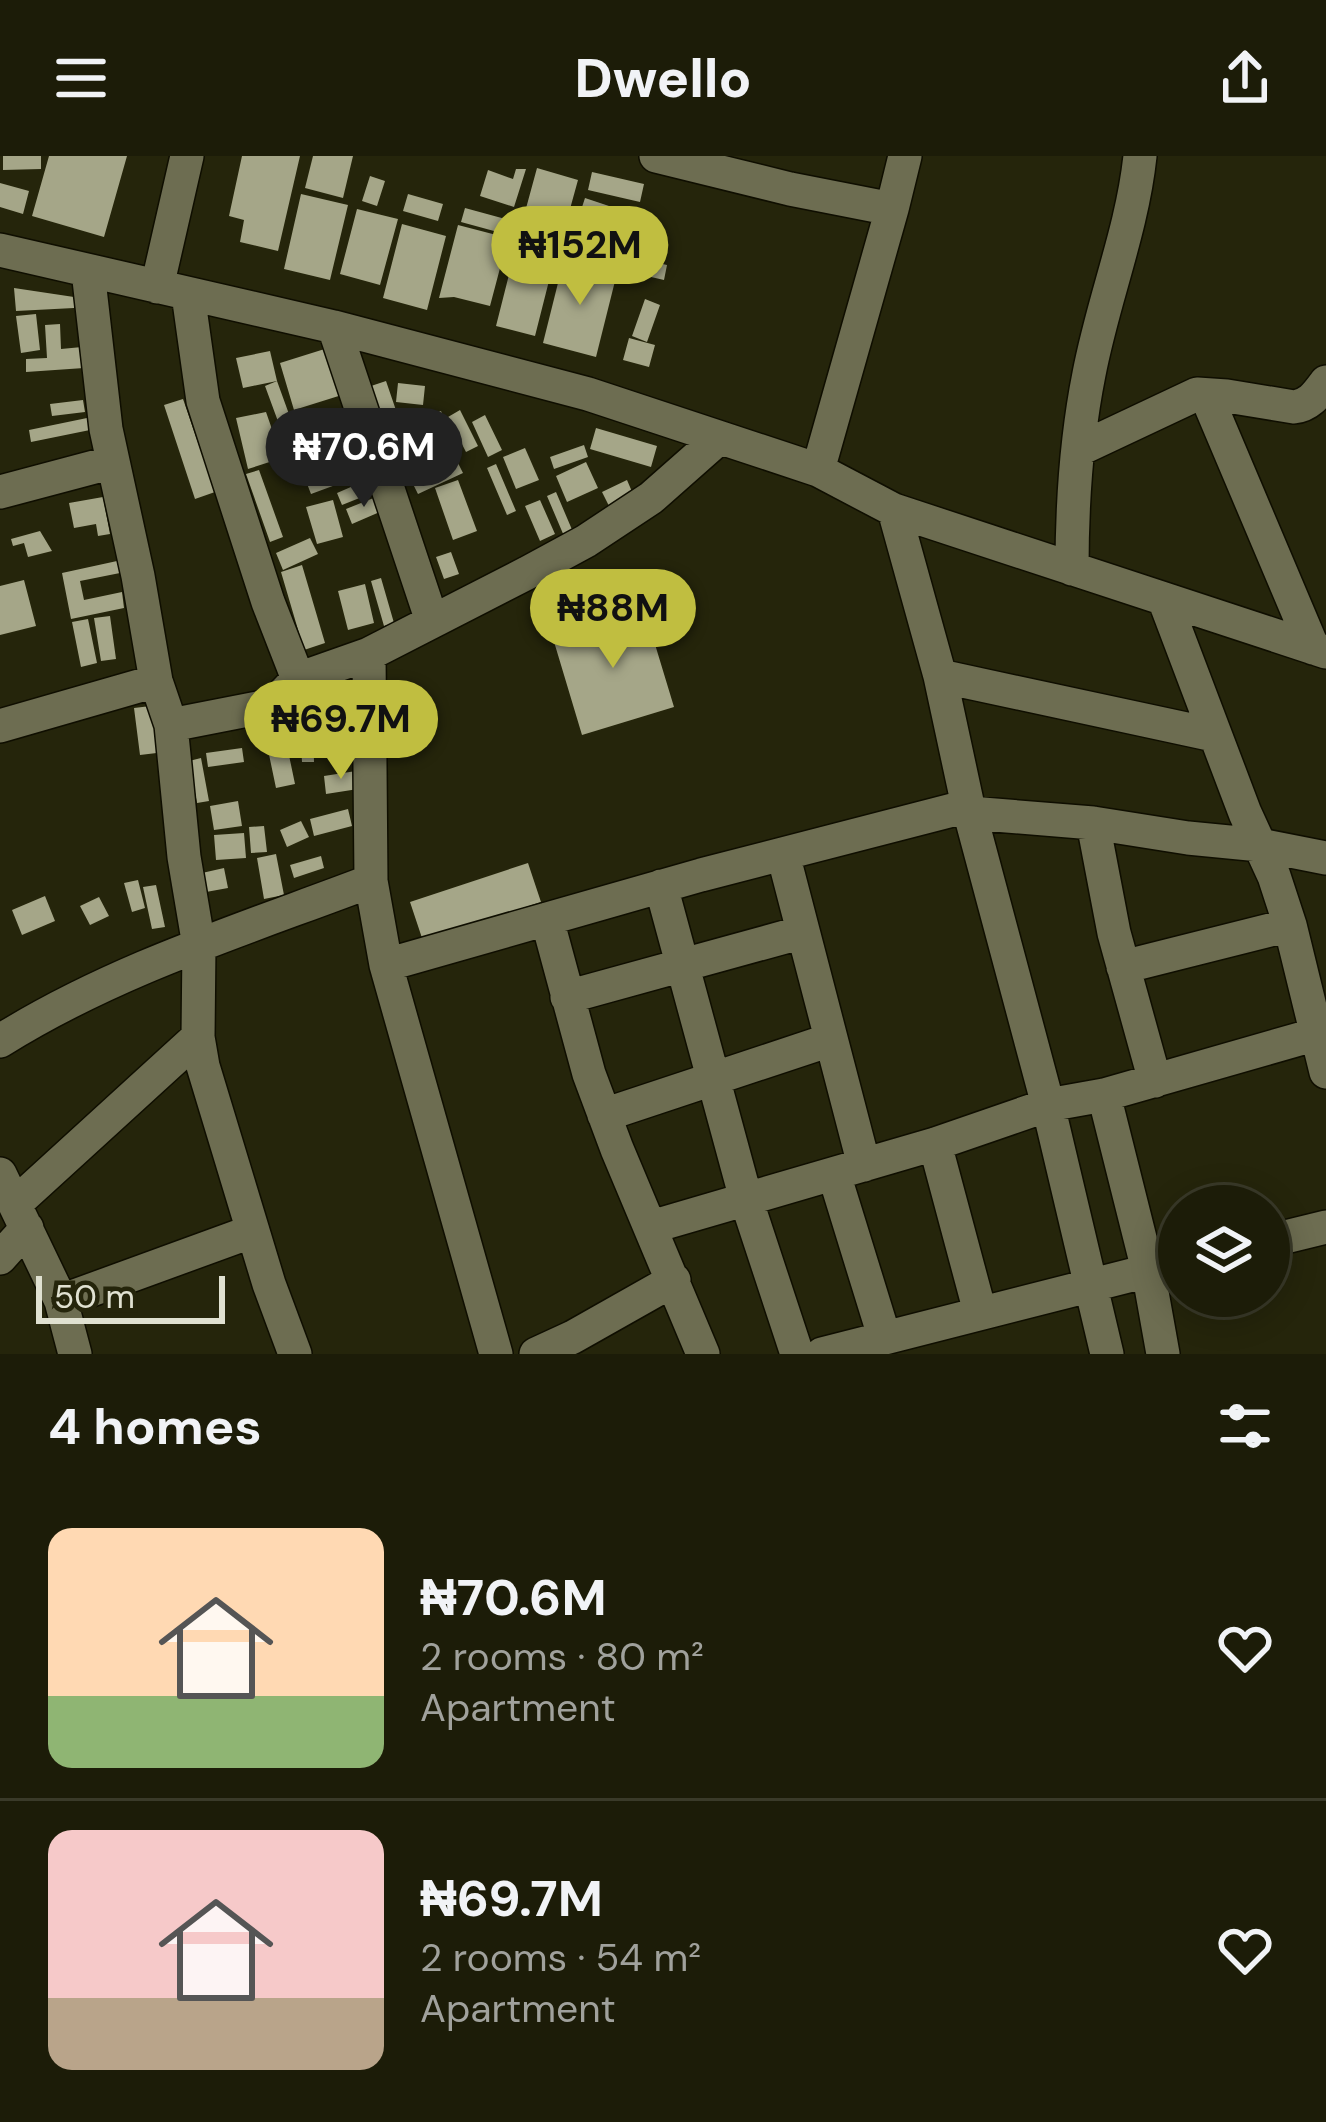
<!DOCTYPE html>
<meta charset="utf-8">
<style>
:root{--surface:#1c1c08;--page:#252512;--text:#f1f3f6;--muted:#a0a19c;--line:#3a3a29;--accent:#c0be40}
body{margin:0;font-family:"DM Sans",sans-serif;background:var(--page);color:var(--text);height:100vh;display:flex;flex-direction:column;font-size:45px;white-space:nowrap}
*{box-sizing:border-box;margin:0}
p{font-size:39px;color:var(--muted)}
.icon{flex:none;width:66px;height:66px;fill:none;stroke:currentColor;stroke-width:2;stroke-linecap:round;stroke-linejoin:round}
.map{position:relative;height:1198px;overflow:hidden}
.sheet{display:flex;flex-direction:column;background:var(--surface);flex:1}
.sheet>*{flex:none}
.buttons{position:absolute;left:1158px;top:1029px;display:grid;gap:24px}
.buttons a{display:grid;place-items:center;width:132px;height:132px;border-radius:50%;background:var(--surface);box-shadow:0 6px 30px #0003,0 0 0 3px var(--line);font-size:60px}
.scale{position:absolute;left:36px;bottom:30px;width:189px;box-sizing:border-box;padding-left:12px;border:6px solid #e0e1d1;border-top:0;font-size:33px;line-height:42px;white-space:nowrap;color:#e0e1d1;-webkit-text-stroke:9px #25250b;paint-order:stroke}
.price{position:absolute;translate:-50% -102px;padding:0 27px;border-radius:42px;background:var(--accent);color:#111;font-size:39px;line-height:78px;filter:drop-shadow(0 3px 6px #0008)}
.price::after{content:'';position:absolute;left:50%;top:72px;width:36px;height:27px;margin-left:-18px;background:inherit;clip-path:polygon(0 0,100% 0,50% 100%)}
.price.current{background:#222;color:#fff}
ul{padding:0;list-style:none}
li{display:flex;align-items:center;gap:36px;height:300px;padding:0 48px}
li+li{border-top:3px solid var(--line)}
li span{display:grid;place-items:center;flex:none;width:336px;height:240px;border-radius:24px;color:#555}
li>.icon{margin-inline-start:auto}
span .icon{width:144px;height:144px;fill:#fffc;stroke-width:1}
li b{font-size:51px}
h2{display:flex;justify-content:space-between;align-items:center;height:144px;padding:0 48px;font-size:51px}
header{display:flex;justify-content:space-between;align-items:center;height:156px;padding:0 48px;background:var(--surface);font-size:54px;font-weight:800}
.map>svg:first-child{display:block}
.building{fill:#a5a688}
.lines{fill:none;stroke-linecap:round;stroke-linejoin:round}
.minor-casing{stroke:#0f0e00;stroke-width:36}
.minor{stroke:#6d6d51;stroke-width:33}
</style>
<header><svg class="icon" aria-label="menu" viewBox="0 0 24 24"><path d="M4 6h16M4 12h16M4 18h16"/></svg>Dwello<svg class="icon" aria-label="share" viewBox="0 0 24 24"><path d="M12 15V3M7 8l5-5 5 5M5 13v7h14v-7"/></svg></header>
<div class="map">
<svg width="1326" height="1198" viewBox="0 0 1326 1198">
<rect width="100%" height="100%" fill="#25250b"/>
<path class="building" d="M3 0H41V13L3 14Z
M49 0H127L104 81 32 60Z
M242 0H300L278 95 240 86 244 64 229 60Z
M313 0H353L343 42 305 32Z
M537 12 578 24 557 100 516 89Z
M516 13H526L514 51 480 40 488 14 513 23Z
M592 16 644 28 640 46 588 34Z
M370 20 385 25 377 50 362 45Z
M0 27 29 35 23 58 0 51Z
M301 38 348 49 330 124 284 113Z
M408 38 443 48 438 65 403 55Z
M585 42 624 55 606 110 567 97Z
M465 52 509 64 505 78 461 66Z
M357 53 398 63 380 129 340 118Z
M402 68 446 80 427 154 383 142Z
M458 69 508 82 490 150 454 141 439 142Z
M514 99 553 109 535 180 496 170Z
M624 99 667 109 664 124 621 114Z
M564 103 617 117 596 201 543 187Z
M14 132 74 141V152L16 155Z
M645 143 660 149 647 186 632 180Z
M36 158 40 194 21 197 16 160Z
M60 168 61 193 82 191 84 212 26 216V203L47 202 45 169Z
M629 182 655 189 649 211 623 204Z
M331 191 345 238 294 254 280 207Z
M270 195 277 225 243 232 236 202Z
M277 225 302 294 290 298 265 230Z
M386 225 400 266 382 272 368 231Z
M398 227 425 230 423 249 396 246Z
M183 243 215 336 195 343 164 249Z
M83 244 85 256 52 260 50 248Z
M352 249 363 275 338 285 328 260Z
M460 254 478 290 466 296 448 261Z
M441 255 457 296 412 313 397 271Z
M266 256 282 302 248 313 236 262Z
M305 258 317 293 308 297 296 261Z
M485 259 502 294 488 301 472 266Z
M87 262 90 274 31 286 29 274Z
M596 272 657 290 651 311 590 293Z
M356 285 368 317 311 338 299 307Z
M584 289 588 301 554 313 550 301Z
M525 292 539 324 516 333 503 301Z
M586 306 598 332 567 346 556 320Z
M458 307 463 317 418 338 413 328Z
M496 308 516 355 507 359 487 312Z
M259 314 283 381 270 386 246 318Z
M367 324 372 337 342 349 337 337Z
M458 324 477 375 453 384 435 332Z
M627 324 636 345 612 356 602 336Z
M556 336 573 376 564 380 547 340Z
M103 341 110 378 98 380 96 368 74 372 69 347Z
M376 341 382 355 352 368 346 353Z
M333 344 343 381 317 388 306 351Z
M540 344 555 378 540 385 525 350Z
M40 375 52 395 28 401 24 387 13 390 11 383Z
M310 382 318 398 283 414 276 397Z
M451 396 459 418 444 423 436 401Z
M117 405 120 417 80 425 84 444 122 436 124 452 71 463 62 417Z
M302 409 325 487 304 494 281 416Z
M381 422 394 467 384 470 371 425Z
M24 424 36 470 0 479V430Z
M365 428 374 467 348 474 338 435Z
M644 452 674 551 582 579 552 479Z
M110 460 116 503 101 505 94 462Z
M88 463 97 507 81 511 72 466Z
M159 549 165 596 140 599 134 552Z
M281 561 295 628 276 632 262 565Z
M300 572H313L314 606H302Z
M242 592 244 606 208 611 206 597Z
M201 602 209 645 197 647 189 605Z
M356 615 358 633 326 638 324 620Z
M238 645 242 670 214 674 210 650Z
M348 653 352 670 314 680 310 663Z
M301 665 309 681 287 691 280 674Z
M264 670 267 696 251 697 249 671Z
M244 677 246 702 216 704 214 679Z
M276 698 284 739 264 743 257 702Z
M321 700 324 712 294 722 290 709Z
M528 707 541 746 423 785 410 746Z
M224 712 228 732 206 736 202 717Z
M138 724 145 752 132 756 124 727Z
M156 729 165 771 152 773 143 731Z
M45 740 55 765 22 779 12 754Z
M99 741 109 760 90 769 80 750Z"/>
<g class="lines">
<g class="minor-casing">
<path id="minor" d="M656 0 790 33 892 53 905 0
M0 94 334 171 588 238 818 314 894 354 1326 496
M88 115 106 273 138 420 156 525 171 569 184 701 199 790 198 881 203 910 269 1128 295 1198
M157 131 187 0
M188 138 203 245 268 446 298 523
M334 171 432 465
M1206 239 1313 492
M1078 294 1197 238 1227 240 1294 251C1310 249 1317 238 1326 226
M818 314 892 53
M0 336 113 306
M894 354 940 520 968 650 1048 949 1107 1198
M1072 413C1072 347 1076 283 1089 218 1103 144 1132 75 1140 0
M1164 443 1245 657 1274 720 1290 769 1326 916
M369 498 371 725 386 809 496 1198
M940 520 1214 579
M171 569 273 549 298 523 369 498 527 417 586 385 651 342 719 282
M0 570 156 525
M970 657 1093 667 1188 682 1260 689 1326 702
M1093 667 1114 777 1155 925
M783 698 864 1009
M661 730 746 1043 797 1198
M547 763 589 918 617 993 703 1198
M386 809 701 719 968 650
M1123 811 1290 769
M567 841 803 776
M0 885C115 813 245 773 371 725
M1104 939 1148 1114 1163 1198
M604 959 830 884
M935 988 980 1156
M0 1018 61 1145 75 1198
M834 1018 884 1180
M15 1048 198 881
M651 1071 935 988 1048 949 1104 939 1317 878
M1269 1085 1326 1071
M0 1102 27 1072
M61 1145 253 1075
M536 1198 573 1181 674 1124
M822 1198 1179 1107"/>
</g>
<use href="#minor" class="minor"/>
</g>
</svg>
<div class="buttons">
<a><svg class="icon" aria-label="layers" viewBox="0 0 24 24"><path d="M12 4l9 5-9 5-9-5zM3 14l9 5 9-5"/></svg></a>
</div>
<div class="scale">50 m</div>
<b class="price" style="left:580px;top:152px">₦152M</b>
<b class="price current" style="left:364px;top:354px">₦70.6M</b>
<b class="price" style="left:613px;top:515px">₦88M</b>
<b class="price" style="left:341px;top:626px">₦69.7M</b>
</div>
<section class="sheet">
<h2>4 homes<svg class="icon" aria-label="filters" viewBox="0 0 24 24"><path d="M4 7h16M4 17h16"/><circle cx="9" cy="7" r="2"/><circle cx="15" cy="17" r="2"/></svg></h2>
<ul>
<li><span style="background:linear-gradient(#ffd9b3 70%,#8fb573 0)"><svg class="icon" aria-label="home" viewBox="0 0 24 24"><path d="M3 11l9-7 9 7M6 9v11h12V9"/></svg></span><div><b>₦70.6M</b><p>2 rooms · 80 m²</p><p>Apartment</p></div><svg class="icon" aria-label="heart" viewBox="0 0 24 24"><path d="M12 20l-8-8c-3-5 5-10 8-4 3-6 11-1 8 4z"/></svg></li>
<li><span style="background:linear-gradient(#f6c9c9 70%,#b9a48a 0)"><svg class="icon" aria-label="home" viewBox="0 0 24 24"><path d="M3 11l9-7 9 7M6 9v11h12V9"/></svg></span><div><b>₦69.7M</b><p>2 rooms · 54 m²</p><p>Apartment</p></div><svg class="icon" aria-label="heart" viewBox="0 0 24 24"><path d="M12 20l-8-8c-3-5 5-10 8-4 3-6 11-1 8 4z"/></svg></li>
</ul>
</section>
